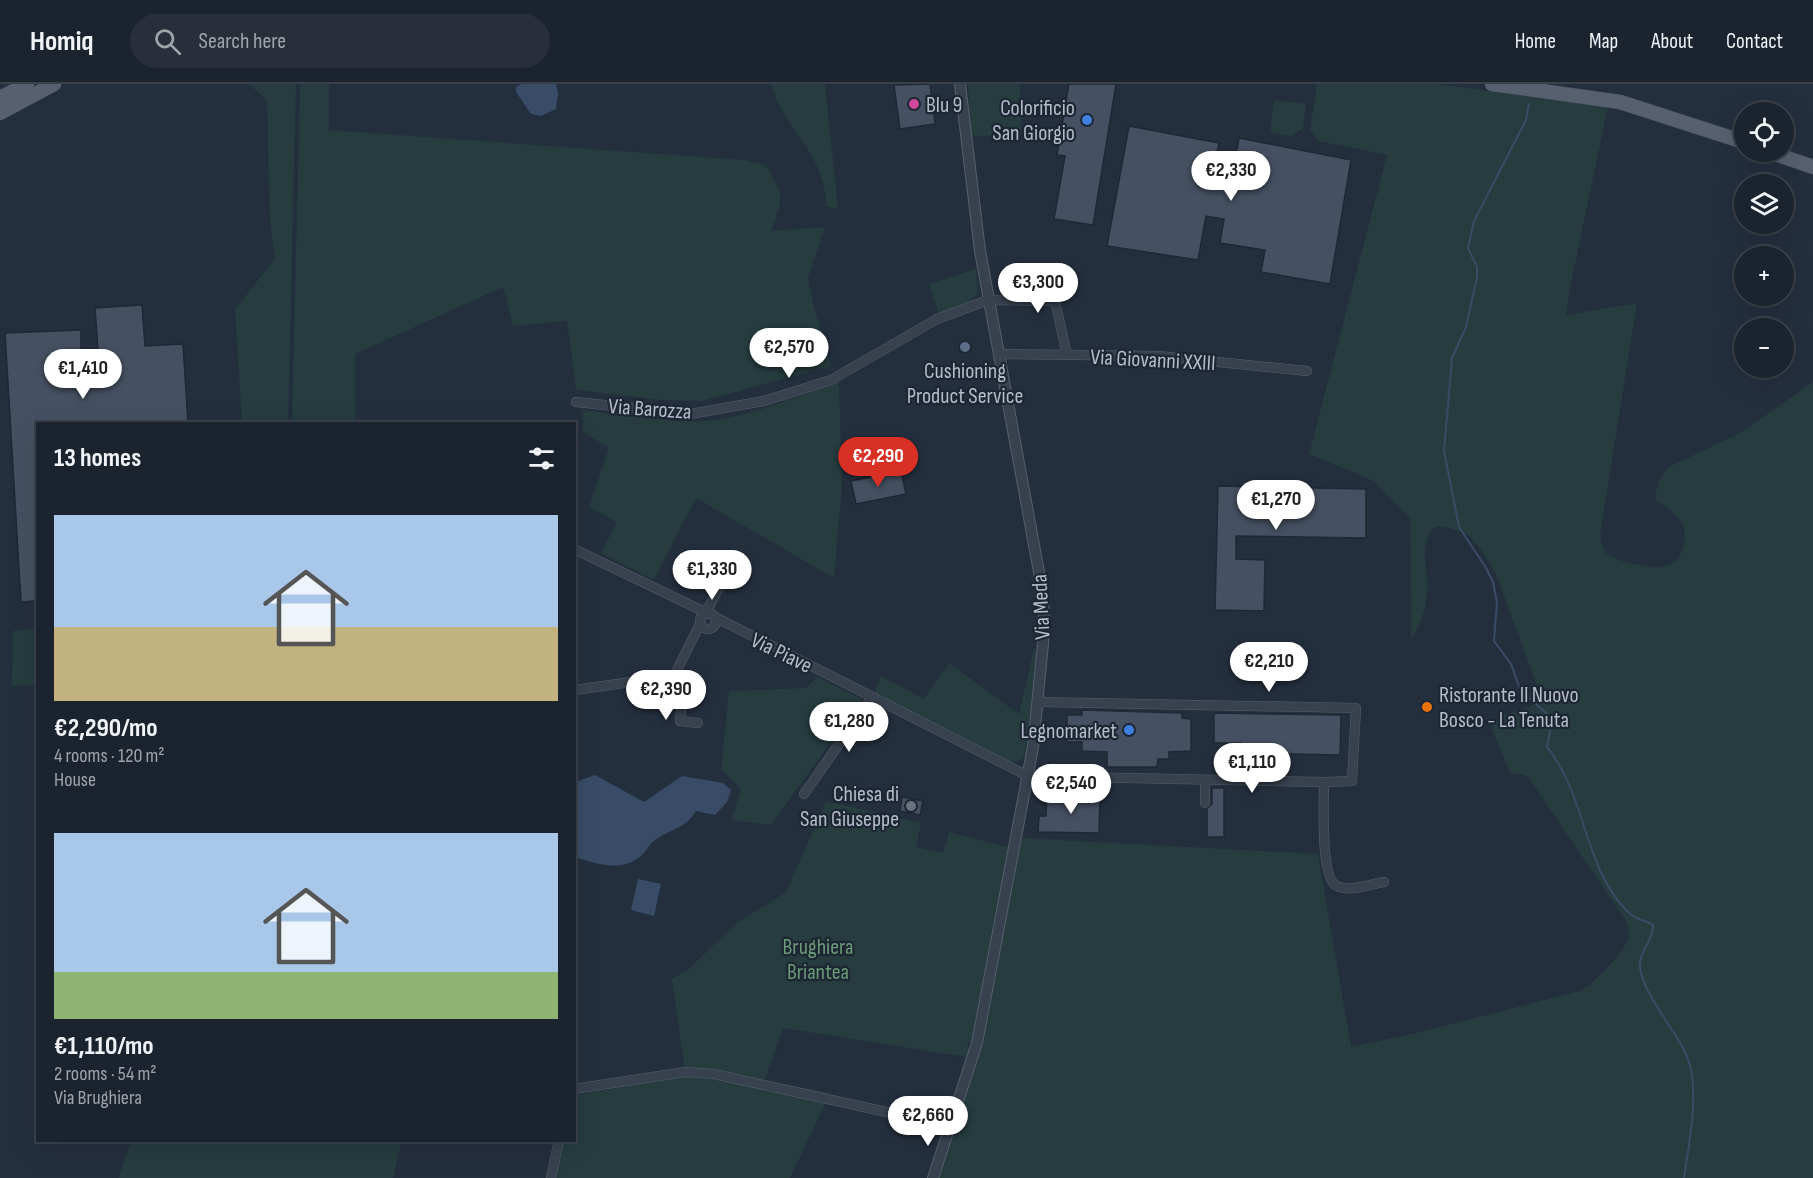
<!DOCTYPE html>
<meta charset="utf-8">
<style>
:root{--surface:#1b232e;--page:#282f3a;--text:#f1f3f6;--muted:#a0a4aa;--line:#39404a;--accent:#d93025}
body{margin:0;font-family:"Sofia Sans Condensed",sans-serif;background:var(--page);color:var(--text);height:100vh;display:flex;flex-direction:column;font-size:22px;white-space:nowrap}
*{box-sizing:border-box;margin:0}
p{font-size:20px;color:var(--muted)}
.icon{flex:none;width:33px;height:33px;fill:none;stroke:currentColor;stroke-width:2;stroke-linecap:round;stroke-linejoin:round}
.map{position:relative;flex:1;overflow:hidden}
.side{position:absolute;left:36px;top:338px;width:540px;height:720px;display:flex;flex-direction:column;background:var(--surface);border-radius:0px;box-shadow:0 6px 24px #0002,0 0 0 2px var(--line)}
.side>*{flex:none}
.controls{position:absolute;left:1734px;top:18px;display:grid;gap:12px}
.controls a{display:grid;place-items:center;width:60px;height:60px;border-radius:50%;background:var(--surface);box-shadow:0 6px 24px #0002,0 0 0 2px var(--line);font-size:30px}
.price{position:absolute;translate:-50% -51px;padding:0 14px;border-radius:21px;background:#fff;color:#222;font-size:20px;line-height:39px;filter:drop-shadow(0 2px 3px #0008)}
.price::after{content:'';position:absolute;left:50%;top:36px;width:18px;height:14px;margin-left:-9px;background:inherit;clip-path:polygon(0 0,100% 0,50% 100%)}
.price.active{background:var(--accent);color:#fff}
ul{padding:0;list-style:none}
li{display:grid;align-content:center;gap:12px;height:318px;padding:0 18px}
li span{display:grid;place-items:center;height:186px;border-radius:0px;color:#555}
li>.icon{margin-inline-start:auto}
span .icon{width:108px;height:108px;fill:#fffc;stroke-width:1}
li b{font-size:26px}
h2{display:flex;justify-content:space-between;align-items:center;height:72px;padding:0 18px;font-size:26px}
header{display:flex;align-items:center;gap:36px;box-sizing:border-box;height:84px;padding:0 30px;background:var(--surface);border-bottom:2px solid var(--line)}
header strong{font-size:28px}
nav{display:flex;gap:33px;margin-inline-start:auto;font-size:21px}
.search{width:420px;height:54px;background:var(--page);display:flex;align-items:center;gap:15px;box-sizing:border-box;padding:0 21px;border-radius:33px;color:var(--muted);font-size:22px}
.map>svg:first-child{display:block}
.green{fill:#263c3f}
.water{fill:#394c67}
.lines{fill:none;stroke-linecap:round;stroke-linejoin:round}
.stream{stroke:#394c67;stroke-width:2}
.building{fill:#455162;stroke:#1f2835;stroke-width:1.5}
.minor-casing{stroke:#565f6c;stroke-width:10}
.tertiary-casing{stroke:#565f6c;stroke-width:12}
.primary-casing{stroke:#414a57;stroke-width:15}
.minor{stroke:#38414e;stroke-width:9}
.tertiary{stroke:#38414e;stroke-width:10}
.primary{stroke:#56606e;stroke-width:14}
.hotel-dot{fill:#d1479c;stroke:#1d2633;stroke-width:2}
.shop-dot{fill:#3f7fe0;stroke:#1d2633;stroke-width:2}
.service-dot{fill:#5c6f8a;stroke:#1d2633;stroke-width:2}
.food-dot{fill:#e8710a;stroke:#1d2633;stroke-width:2}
.worship-dot{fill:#6b7280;stroke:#1d2633;stroke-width:2}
.labels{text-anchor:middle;stroke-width:4.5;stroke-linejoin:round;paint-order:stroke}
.poi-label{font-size:22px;fill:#b4bcc9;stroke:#1d2633;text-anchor:end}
.street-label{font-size:22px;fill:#b4bcc9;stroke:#1d2633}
.park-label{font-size:22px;fill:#6b9a76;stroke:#1d2633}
</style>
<header>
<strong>Homiq</strong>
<div class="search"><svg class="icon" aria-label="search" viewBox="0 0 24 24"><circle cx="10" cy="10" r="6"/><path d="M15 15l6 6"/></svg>Search here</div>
<nav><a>Home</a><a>Map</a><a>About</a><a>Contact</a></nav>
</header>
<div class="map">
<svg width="1813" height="1094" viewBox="0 0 1813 1094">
<rect width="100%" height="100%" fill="#242f3e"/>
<path class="green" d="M249 0H296L288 339H242L235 226 275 174 270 138 267 17Z
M300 0H329V46L745 76 766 81C785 114 783 112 771 147L825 143 808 194 814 223 831 282 702 317 662 316 576 306 567 237 513 242 503 203 355 270V339H292Z
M771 0H825L838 125 826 122C827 71 783 45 771 0Z
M968 0H1020L1021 51 971 52Z
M1317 0H1438L1608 23 1570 204 1566 231 1637 219 1600 451C1601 457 1602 464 1606 469 1618 479 1660 488 1673 479 1685 470 1689 448 1680 436 1674 427 1663 422 1655 415L1658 398 1669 383 1742 348 1813 298V1094H936L960 1025 1016 768 1022 754 1318 770 1351 963 1420 948 1580 907C1594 900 1622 870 1628 855 1630 848 1628 843 1626 837L1528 693 1523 690 1514 691 1509 687 1492 645C1498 622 1534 633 1540 610L1496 490 1482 467 1469 451 1449 444 1436 442C1417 458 1429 486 1427 508 1426 527 1420 541 1411 556L1410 435 1374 397 1309 370 1387 71 1318 57 1310 46Z
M1274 16 1306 20 1303 44 1292 52 1270 49Z
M976 185 978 210 969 218 939 231 929 200Z
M839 298 842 402 834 494 696 414 654 496 601 469 617 438 589 423 609 364 583 348 582 326C620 330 679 341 715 336 757 330 799 311 839 298Z
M37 545V601L12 602 13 547Z
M1034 565 1039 567 1026 668C1022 676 1019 679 1010 678L874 610 881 592 924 615 949 579 1019 630Z
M817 593 862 615 771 741 732 736 741 705 721 686 729 607 806 604Z
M826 717 921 739 916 763 943 769 949 748 1008 763 971 958H967L969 968 966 973 783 944 765 996 830 1009 790 1094H553L560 1056H574L575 1011 688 991 685 988 672 895 688 886 735 840 786 808Z
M131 1056H402L393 1094H119Z"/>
<path class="water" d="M521 0H556L558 9 556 25 541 32 531 30 516 8V3Z
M595 691 644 718 682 692 723 699 731 706 727 718 715 731 696 727C684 745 676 743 658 754 650 758 648 765 642 771 622 789 598 780 575 773V698Z
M638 795 661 800 654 832 631 826Z"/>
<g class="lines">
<path class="stream" d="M1529 20 1526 36 1474 137 1468 164 1477 183V193L1466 243 1452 274 1444 367 1459 443 1486 484 1493 498 1497 518 1494 557 1511 580 1520 605 1548 631 1551 642 1547 663C1587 712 1583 785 1629 829 1636 836 1645 836 1653 841 1654 857 1638 867 1640 884 1644 911 1674 944 1686 970 1701 1003 1689 1058 1684 1094"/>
</g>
<path class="building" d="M930 0 935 40 900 45 894 1Z
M1069 0H1116L1093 141 1054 135 1065 72 1057 71Z
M1129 42 1219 59 1214 86 1233 90 1239 54 1351 76 1330 200 1261 188 1265 166 1220 159 1224 135 1206 132 1198 176 1107 162Z
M142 221 145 262 183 260 188 339H38V517L21 518 5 249 81 246V267L98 266 95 224Z
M901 387 906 410 856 420 851 397Z
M1218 402 1366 405V454L1236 452V475L1265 476 1264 527 1215 526Z
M1082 626 1182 629V634L1191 635V667L1169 668V675H1158L1157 683H1107V668L1082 667V658H1067V631H1082Z
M1214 629 1341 631 1340 671 1241 669V659H1214Z
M1212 704H1224V753H1207V725L1212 720Z
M1047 711 1100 714 1099 749 1038 748 1039 732H1046Z
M902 713 923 717 920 731 900 727Z"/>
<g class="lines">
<g class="minor-casing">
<path id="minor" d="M998 270 1159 272 1307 287
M576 318 691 330 764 317 831 296 937 235 988 216 1055 217 1067 271
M574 465 709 530
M702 527 709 523 721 499
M700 537a8 8 0 1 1 16 0a8 8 0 1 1-16 0Z
M715 533 1028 692 1324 698C1324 718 1320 795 1337 802 1350 808 1371 800 1384 798
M674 592 683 603 680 637 698 639
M574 606 674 592 701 538
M1039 618 1356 624 1352 697 1324 698
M804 710 872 613
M1205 719V696
M574 1005 685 988 714 990 950 1042
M551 1094 559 1056"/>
</g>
<g class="tertiary-casing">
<path id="tertiary" d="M933 1094 977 959 1033 663 1043 560 1044 526 1039 488 980 167 960 0"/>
</g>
<g class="primary-casing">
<path id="primary" d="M1492 0 1620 18 1744 58
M0 14 27 0
M0 29 54 0
M1770 68 1813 83"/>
</g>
<use href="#minor" class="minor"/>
<use href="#tertiary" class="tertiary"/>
<use href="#primary" class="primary"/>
</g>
<circle class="hotel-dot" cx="914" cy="20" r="6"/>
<g class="shop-dot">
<circle cx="1087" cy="36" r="6"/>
<circle cx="1129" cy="646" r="6"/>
</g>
<circle class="service-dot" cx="965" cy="263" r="6"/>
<circle class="food-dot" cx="1427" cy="623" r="6"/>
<circle class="worship-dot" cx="911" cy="722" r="6"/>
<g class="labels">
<g class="poi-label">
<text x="926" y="28" text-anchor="start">Blu 9</text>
<text x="1075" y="31">Colorificio<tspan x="1075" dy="25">San Giorgio</tspan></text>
<text x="965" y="294" text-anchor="middle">Cushioning<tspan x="965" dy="25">Product Service</tspan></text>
<text x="1439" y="618" text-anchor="start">Ristorante Il Nuovo<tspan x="1439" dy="25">Bosco - La Tenuta</tspan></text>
<text x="1117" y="654">Legnomarket</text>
<text x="899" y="717">Chiesa di<tspan x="899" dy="25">San Giuseppe</tspan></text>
</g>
<g class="street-label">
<text transform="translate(1153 275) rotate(3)" y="8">Via Giovanni XXIII</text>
<text transform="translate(650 324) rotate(4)" y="8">Via Barozza</text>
<text transform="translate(1040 523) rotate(-93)" y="8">Via Meda</text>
<text transform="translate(782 568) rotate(26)" y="8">Via Piave</text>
</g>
<g class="park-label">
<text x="818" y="870">Brughiera<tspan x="818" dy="25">Briantea</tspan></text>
</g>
</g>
</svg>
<div class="controls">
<a><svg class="icon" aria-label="locate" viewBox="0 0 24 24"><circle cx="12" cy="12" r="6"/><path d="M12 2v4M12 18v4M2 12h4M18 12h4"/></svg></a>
<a><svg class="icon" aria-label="layers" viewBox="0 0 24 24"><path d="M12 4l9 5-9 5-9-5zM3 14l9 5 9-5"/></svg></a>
<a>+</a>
<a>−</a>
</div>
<b class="price" style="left:1231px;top:118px">€2,330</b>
<b class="price" style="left:1038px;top:230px">€3,300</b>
<b class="price" style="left:789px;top:295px">€2,570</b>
<b class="price" style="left:83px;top:316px">€1,410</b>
<b class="price active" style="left:878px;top:404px">€2,290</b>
<b class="price" style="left:1276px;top:447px">€1,270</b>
<b class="price" style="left:712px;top:517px">€1,330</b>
<b class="price" style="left:1269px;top:609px">€2,210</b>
<b class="price" style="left:666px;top:637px">€2,390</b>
<b class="price" style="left:849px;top:669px">€1,280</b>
<b class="price" style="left:1252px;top:710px">€1,110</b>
<b class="price" style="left:1071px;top:731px">€2,540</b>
<b class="price" style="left:928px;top:1063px">€2,660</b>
<section class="side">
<h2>13 homes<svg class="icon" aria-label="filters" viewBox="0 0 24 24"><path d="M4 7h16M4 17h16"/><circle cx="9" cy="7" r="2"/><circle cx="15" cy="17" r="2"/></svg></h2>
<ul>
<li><span style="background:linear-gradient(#a9c7e8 60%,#c2b280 0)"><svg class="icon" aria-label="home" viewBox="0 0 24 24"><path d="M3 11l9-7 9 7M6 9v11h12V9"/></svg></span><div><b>€2,290/mo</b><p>4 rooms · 120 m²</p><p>House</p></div></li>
<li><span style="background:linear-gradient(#a9c7e8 75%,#8fb573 0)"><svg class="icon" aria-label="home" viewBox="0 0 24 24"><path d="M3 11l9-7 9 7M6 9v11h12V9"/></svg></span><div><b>€1,110/mo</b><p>2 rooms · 54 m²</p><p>Via Brughiera</p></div></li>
</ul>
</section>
</div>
